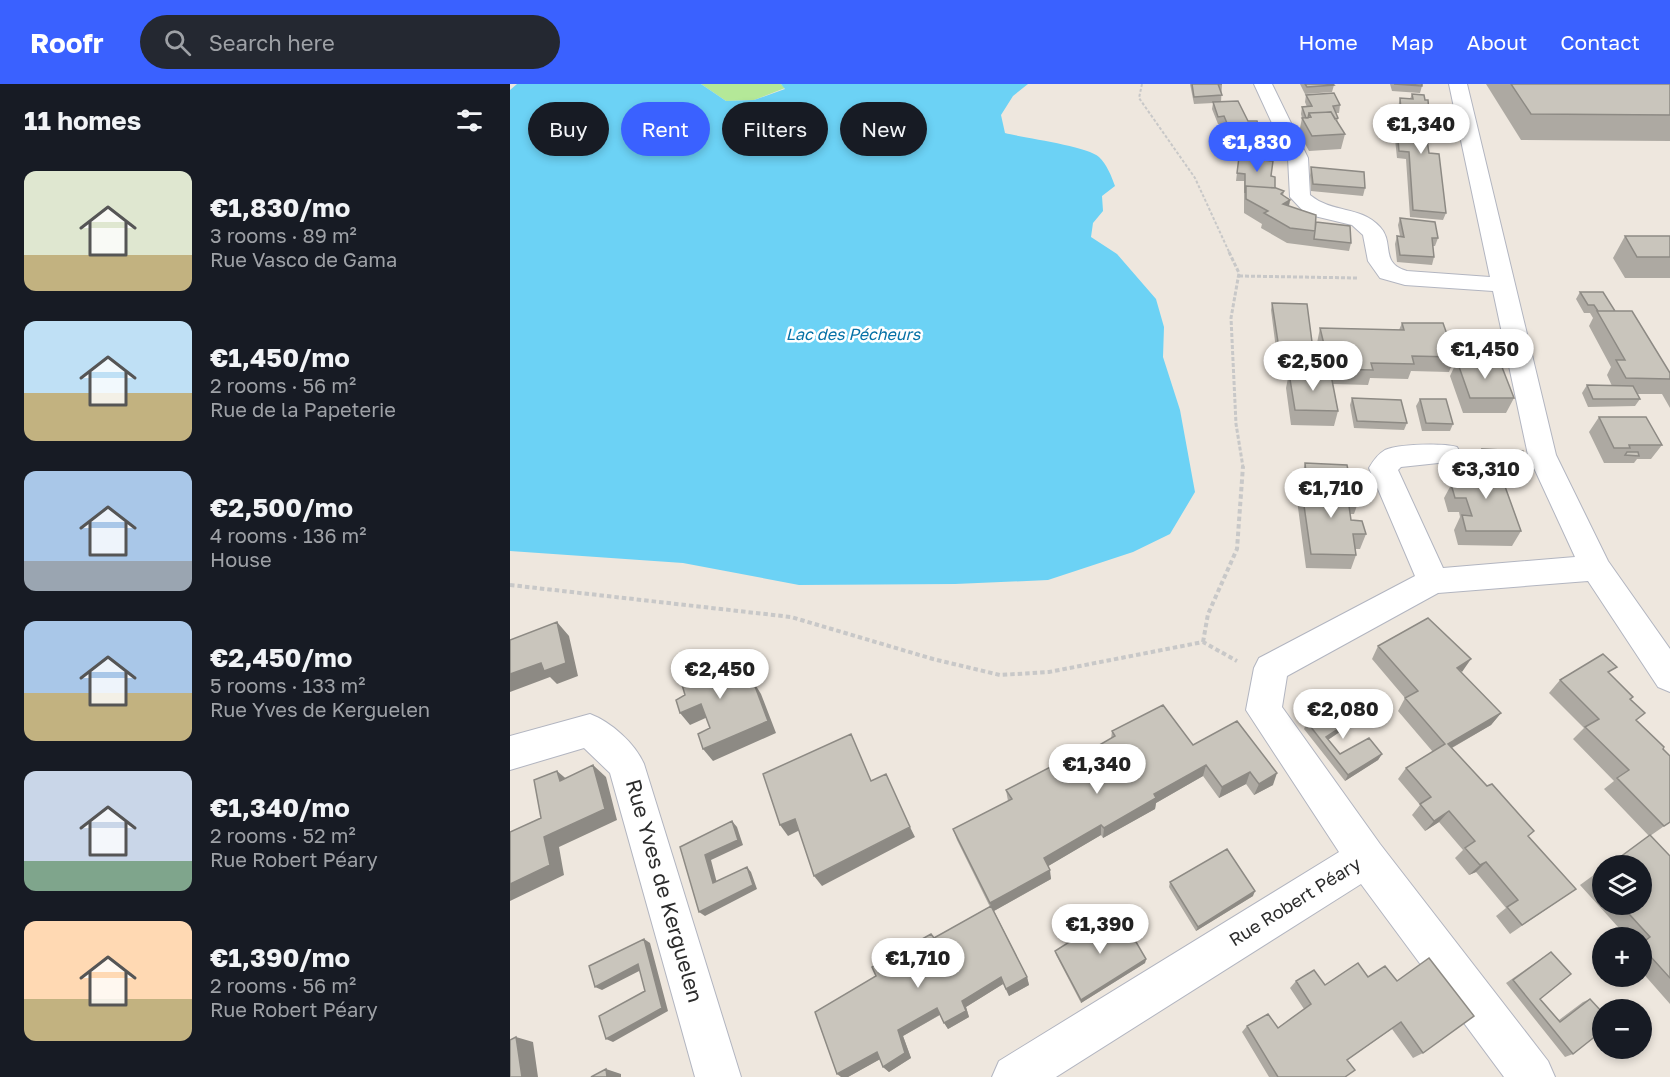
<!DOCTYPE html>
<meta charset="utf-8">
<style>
:root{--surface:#171b24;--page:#242831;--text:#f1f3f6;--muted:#9ea1a6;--accent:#3a61ff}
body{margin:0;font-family:"Golos Text",sans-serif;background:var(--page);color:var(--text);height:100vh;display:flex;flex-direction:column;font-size:22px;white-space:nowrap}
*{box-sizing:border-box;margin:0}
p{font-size:20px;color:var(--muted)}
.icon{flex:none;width:33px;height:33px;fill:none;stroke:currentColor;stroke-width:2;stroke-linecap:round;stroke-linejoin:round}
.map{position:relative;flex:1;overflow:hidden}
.panel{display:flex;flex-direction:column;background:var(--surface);width:510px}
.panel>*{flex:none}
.hud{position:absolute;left:18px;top:18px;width:570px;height:54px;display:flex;gap:12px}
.tools{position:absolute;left:1082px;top:771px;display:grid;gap:12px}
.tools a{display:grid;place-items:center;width:60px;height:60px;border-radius:50%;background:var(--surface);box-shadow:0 3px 9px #0003;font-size:30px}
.price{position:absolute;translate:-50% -51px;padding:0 14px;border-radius:21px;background:#fff;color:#222;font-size:20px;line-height:39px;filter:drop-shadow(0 2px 3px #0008)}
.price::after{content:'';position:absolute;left:50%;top:36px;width:18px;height:14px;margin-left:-9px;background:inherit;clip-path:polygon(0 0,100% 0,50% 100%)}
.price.active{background:var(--accent);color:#fff}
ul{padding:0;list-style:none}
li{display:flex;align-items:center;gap:18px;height:150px;padding:0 24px}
li span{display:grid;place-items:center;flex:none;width:168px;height:120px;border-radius:12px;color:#555}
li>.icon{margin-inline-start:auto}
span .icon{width:72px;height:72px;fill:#fffc;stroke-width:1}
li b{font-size:26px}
h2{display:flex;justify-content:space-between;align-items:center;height:72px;padding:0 24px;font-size:26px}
.chip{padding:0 21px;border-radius:27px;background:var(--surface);box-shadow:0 3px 9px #0003;font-size:21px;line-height:54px}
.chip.active{background:var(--accent);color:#fff}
header{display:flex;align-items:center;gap:36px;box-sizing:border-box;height:84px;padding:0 30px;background:var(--accent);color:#fff}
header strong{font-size:28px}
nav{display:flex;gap:33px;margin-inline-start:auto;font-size:21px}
.search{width:420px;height:54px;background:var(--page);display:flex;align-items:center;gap:15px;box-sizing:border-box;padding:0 21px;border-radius:33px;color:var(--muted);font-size:22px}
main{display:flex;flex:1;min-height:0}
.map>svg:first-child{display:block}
.green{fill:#b4e898}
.water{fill:#6cd2f5}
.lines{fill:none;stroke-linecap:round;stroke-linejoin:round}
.minor-casing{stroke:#b2b5c0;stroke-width:2}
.path-far2{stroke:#c8c8c8;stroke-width:2;stroke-dasharray:3 2;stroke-linecap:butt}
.path-far1{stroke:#c8c8c8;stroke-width:3;stroke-dasharray:4 2;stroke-linecap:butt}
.path{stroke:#c8c8c8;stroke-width:4;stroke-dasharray:4.5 3;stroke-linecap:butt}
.minor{fill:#fff;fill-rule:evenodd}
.wall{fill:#ada9a2}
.shaded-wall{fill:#8d8a84}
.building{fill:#c9c5bc;stroke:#8d8a84;stroke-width:1.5}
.labels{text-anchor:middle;stroke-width:5;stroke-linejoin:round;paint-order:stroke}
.far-water-label{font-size:16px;font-style:italic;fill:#0671a6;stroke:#fff}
.street-label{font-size:18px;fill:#2c2c2c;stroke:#fff}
.near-street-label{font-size:21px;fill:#2c2c2c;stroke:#fff}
</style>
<header>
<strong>Roofr</strong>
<div class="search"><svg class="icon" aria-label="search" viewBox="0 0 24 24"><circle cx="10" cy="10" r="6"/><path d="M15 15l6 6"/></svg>Search here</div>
<nav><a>Home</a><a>Map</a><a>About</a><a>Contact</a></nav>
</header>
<main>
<section class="panel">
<h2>11 homes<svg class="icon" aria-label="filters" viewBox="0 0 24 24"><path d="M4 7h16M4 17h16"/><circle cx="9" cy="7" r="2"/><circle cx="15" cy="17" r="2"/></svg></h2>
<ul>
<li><span style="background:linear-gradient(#dfe7d0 70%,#c2b280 0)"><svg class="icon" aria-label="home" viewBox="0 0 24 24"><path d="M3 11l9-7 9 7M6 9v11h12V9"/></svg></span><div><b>€1,830/mo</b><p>3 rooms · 89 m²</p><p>Rue Vasco de Gama</p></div></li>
<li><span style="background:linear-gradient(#bfe0f5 60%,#c2b280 0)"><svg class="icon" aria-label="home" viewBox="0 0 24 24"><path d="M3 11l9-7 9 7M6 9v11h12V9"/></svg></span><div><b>€1,450/mo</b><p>2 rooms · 56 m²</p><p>Rue de la Papeterie</p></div></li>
<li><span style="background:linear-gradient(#a9c7e8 75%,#9aa5b1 0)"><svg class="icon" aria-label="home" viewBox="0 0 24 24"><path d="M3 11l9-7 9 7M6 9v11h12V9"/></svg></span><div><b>€2,500/mo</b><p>4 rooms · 136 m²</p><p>House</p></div></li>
<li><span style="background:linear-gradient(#a9c7e8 60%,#c2b280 0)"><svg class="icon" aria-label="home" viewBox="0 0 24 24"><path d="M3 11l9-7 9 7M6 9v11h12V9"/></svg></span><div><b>€2,450/mo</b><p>5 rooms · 133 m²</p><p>Rue Yves de Kerguelen</p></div></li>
<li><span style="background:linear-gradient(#c9d6e8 75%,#7fa58c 0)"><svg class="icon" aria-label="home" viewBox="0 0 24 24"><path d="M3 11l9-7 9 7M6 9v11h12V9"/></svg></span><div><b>€1,340/mo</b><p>2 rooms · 52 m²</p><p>Rue Robert Péary</p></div></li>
<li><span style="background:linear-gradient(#ffd9b3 65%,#c2b280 0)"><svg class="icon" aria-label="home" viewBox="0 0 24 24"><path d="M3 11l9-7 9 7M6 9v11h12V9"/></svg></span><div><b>€1,390/mo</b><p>2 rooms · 56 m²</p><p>Rue Robert Péary</p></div></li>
</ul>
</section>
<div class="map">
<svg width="1160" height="993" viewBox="0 0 1160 993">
<rect width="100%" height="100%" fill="#eee7de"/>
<path class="green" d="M191 0H271L275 4 244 16 216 17Z"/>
<path class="water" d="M7 0H191L216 17 244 16 275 5 271 0H518L503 12 491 31 495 49C514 54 578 62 589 73 597 81 601 91 605 102L592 112 593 127 583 139 581 153 607 170 646 215 654 243 653 273 670 326 685 408 660 450 623 468 538 496 445 500 289 501 173 479 0 467V6Z"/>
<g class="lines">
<g class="minor-casing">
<path id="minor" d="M744 0H762L798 74 800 111C823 130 850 121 870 143 885 159 869 179 897 187L980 193 939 0H957L1046 371 1098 477 1160 565V608L1148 603 1078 497 928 509 777 592 772 623 870 760 1038 977 1045 993H994L851 800 546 993H482L489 977 829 768 736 626 744 584 749 574 905 492 859 384C863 377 868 370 875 366 889 360 932 359 947 363L951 370 947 377 891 383 888 386 933 484 1065 473 1018 371 983 207 895 201 870 194 858 177 853 151 842 141 796 130 780 113 778 74Z
M80 630C101 638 125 659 134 680L231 993H185L100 689 74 664 0 686V652Z"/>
</g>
<path class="path-far2" d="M632 0 629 14 685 94 720 170"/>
<path class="path-far1" d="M719 168 729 189 721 234 726 340 733 383
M729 192 848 194"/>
<path class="path" d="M0 501 281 533 423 575 490 591 539 588 693 558 727 577
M693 558 698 530 727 465 733 382"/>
<use href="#minor" class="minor"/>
</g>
<path class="wall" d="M680 0H712L711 18 738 37 754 58 753 66H747V71L727 72 713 40H708L702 25 703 19 684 20Z
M790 0H823L824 1 822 8 795 10Z
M880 0H912V2L910 9 882 7Z
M976 0H1160V57L1011 56Z
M902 10 919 28 918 34 925 50 923 57H917L919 69 936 129 933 136 900 133 896 75 887 74 885 55 887 47 890 48 886 33 890 14 900 15Z
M796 11 830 21 829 29H825L828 34 827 38 835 50 831 65 799 67 789 49 792 34 791 30 792 23H797L795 18Z
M729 73 761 92 765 104 774 107 773 112 780 116 779 122 841 159 839 167 777 159 751 144 752 140 734 129V97H726Z
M801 83 855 104 853 112 801 107 800 91Z
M890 134 928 154 925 162H923L924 173 922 181 887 178 885 160 887 152H890L888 141Z
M1115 152H1160V194H1115L1103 174Z
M1070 208 1105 227 1160 289V324L1152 310H1127L1130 315 1125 322 1078 323 1072 309 1077 301 1102 302 1097 291 1101 283 1079 242 1083 234 1080 229H1074L1066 215Z
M762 219 802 258 800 266 766 265 761 226Z
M892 239 945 273 939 288 901 287 898 295 860 294 858 301 823 300 828 327 824 342 781 341 776 304 779 289 813 290 807 259 810 244 889 246Z
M947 277 1004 314 996 329H953L940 292Z
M842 314 897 339 894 346 844 344 840 321Z
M910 315 943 340 940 347H912L906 322Z
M1089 333 1152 361 1141 375H1127L1124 379H1094L1079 348Z
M972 365 1020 386 1015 394 992 393 1011 447 1002 462 948 461 944 446 950 433 949 428H938L934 414 941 401 940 397 947 383H971L968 373Z
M795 379 841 401 840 403 849 416 844 430H840L841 436 856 450 850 465H845L846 471 841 485 796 484 787 416 791 401 794 402 793 387Z
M868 562 952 589 991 629 981 641 942 664 1018 752 1066 805 1000 850 986 832 996 824 966 788 959 791 945 774 953 766 929 738 915 747 902 731 910 721 888 695 896 684 923 668 888 627 895 614 862 575Z
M1100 590 1123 613 1121 616 1127 637 1153 665 1160 738 1140 752 1160 772V920L1131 887V854H1118L1070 801 1092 785V820H1131L1139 752 1094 705 1104 697 1063 655 1074 644 1039 609 1050 596Z
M843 635 840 641 818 656 830 670H872L868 676 835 697 794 645 797 638Z
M727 637 763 701 744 711 736 700 709 714 693 692 646 719 645 725 593 754 591 751 538 782 541 795 484 827 517 893 519 901 499 912 493 900 456 923 459 933 438 945 430 931 393 952 401 974 379 988 373 983 370 975 338 993H331L366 892 424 854 480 823 447 756 443 745 498 717 496 706 555 681 601 655 602 647 683 661Z
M660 798 743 812 686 847 659 803Z
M545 867 636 875 635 879 571 919 546 871Z
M1041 868 1030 915 1049 936 1073 918 1080 915 1063 970 1055 973 996 899Z
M848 879 913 969 903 974 882 945 837 976 835 993H759L732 948 737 942 768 944 794 925 780 904 786 897 815 901Z"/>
<path class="shaded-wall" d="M780 116 777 131 773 120Z
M47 538 59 552 68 592 47 600 40 593 0 608V590Z
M215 568 223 581 237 616 228 603Z
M961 575 952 588 947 584Z
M243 597 251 610 266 649 203 677 193 665Z
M191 620 200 632 180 641 170 629Z
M991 629 981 641 929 671 938 660Z
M843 635 840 641 813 659 816 653Z
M872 670 868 676 835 697 838 691Z
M83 681 96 693 107 736 49 763 54 791 0 817V800L34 753Z
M696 681 693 692 646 719 645 725 593 754 594 744 644 710Z
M47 687 60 698 50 697Z
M740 688 736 700 709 714 712 703Z
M767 689 763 701 744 711 749 700Z
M939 727 929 738 915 747 924 737Z
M285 735 292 745 278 752 270 741Z
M222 737 227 743 233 761 201 776 208 803 203 799 195 771Z
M591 741V751L535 784 534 774Z
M400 743 405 753 312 802 304 792Z
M976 778 966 788 959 791 970 781Z
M237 783 241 788 247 805 195 832 189 828Z
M540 786 541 795 482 828 480 819Z
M745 807 743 812 686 847 688 843Z
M134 855 140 859 158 927 103 958 96 955 152 924Z
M636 875 635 879 571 919V916Z
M128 880 135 884 92 906 85 903Z
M491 893 493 900 456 923 459 933 438 945 434 939 452 917Z
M517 893 519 901 499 912 496 905Z
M427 924 431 930 393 952 401 974 379 988 373 983 388 946Z
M6 953 23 958 28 993H12Z
M367 968 374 973 338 993H331L327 990Z
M96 985 111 990V993H97Z"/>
<path class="building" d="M682 0H712H708L712 11 684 13Z
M795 0H823L824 1 797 3Z
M884 0H912V2Z
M1001 0H1160V31L1021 30Z
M824 9 830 21 823 22 828 34 825 35 821 28 799 29 798 34H796L792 23 802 22 796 11Z
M902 10 914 11 915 16H918L919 28H916L917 34H922L925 50 916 49 919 69 929 70 936 129 903 126 899 68 889 67 887 47 894 48 888 26H891L890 14 903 15Z
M728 17 738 37H747L754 58 746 59 748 64 728 65 714 32 708 33 703 18Z
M821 28 835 50 802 52 792 34 801 33 799 29Z
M729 73 763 77 761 92 765 93V104L736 102 735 109V90L727 89Z
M801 83 854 88 855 104 803 100Z
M736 102 766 104 774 107 771 110 780 116 773 120 806 131 805 147 780 144 754 129 758 127 736 115Z
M890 134 925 138 928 154H922L924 173 890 171 887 152 894 153Z
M806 138 840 142 841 159 804 155Z
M1115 152H1160V173H1127Z
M1070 208H1093L1105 227H1088L1084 221H1078Z
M762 219 797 220 802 258H768Z
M1087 227H1122L1160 289V295L1116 294 1106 276H1115Z
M892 239H933L945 273 902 272 904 280 861 279 863 286 820 285 810 244 894 246Z
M947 277 990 278 1004 314H960Z
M779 289 821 291 828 327 785 326Z
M1077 301 1123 302 1130 315H1083Z
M842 314 891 316 897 339 847 337Z
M910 315H936L943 340 916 339Z
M1089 333H1136L1152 361H1119L1120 364H1104Z
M972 365 1013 367 1020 386H989L988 383H978Z
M1117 368H1128L1129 372 1115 371Z
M795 379 837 381 841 401 797 399Z
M947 383H988L1011 447H956L952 431 962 432 956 414H945L941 400H952Z
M791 401 846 403 849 416 838 415 841 436 852 437 856 450H843L846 471 801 470Z
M918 534 961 575 947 584 991 629 938 660 977 702 982 700 1024 747 1018 752 1066 805 1012 841 997 823 1008 816 976 778 970 781 955 764 965 757 939 727 924 737 910 720 921 713 896 684 935 660 895 614 908 607 868 562Z
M47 538 56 579 34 587 31 579 0 590V556Z
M215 568 228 603 243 597 258 637 193 665 188 650 200 644 191 620 170 629 166 616 175 611 168 587Z
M1093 570 1107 583 1098 588 1123 613 1120 615 1135 629 1126 636 1154 663 1153 665 1160 672V738L1154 742 1107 694 1119 686 1075 643 1089 635 1050 596Z
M830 620 843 635 816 653 830 670 859 654 872 670 838 691 797 638Z
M653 621 683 661 727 637 767 689 749 700 740 688 712 703 696 681 644 710 646 714 594 744 591 741 534 774 540 786 480 819 443 745 502 715 496 706 552 677 555 681 605 652 602 647Z
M341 650 361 697 376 690 400 743 304 792 285 735 270 741 253 690Z
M83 681 95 725 34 753 40 781 0 800V748L31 734 24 696 47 687 50 697Z
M222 737 228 756 195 771 203 799 237 783 243 801 189 828 170 763Z
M1140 751 1160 772V894L1131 862V860L1140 853 1110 820H1131V782H1098Z
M717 765 745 807 688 843 660 798Z
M1092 785V800L1084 791Z
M481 822 517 893 496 905 491 893 452 917 456 927 434 939 427 924 388 946 395 969 373 983 367 968 327 990 305 928 366 892 362 883 421 850 424 854Z
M608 827 636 875 571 916 545 867Z
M134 855 152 924 96 955 89 932 135 907 128 880 85 903 79 882Z
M1041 868 1061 890 1030 915 1050 938 1080 915 1092 928V947L1063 970 1003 896Z
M919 874 964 932 913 969 891 938 837 976 845 986 835 993H768L737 942 758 930 768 944 801 920 786 897 804 886 815 901 848 879 858 893 875 882 887 897Z
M6 953 12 993H0V956Z
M96 985 97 993H81Z"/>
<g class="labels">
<g class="far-water-label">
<text x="343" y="256">Lac des Pécheurs</text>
</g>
<g class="street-label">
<text transform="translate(785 818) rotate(-32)" y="6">Rue Robert Péary</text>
</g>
<g class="near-street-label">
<text transform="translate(154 807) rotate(74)" y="7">Rue Yves de Kerguelen</text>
</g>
</g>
</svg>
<div class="tools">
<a><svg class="icon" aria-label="layers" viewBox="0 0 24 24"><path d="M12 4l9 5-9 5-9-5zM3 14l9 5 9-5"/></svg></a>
<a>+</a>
<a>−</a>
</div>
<b class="price" style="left:911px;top:71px">€1,340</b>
<b class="price active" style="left:747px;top:89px">€1,830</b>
<b class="price" style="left:975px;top:296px">€1,450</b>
<b class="price" style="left:803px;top:308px">€2,500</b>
<b class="price" style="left:976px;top:416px">€3,310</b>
<b class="price" style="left:821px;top:435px">€1,710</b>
<b class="price" style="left:210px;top:616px">€2,450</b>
<b class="price" style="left:833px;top:656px">€2,080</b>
<b class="price" style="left:587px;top:711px">€1,340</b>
<b class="price" style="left:590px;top:871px">€1,390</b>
<b class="price" style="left:408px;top:905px">€1,710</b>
<div class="hud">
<a class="chip">Buy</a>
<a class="chip active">Rent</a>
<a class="chip">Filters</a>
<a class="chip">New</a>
</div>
</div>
</main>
